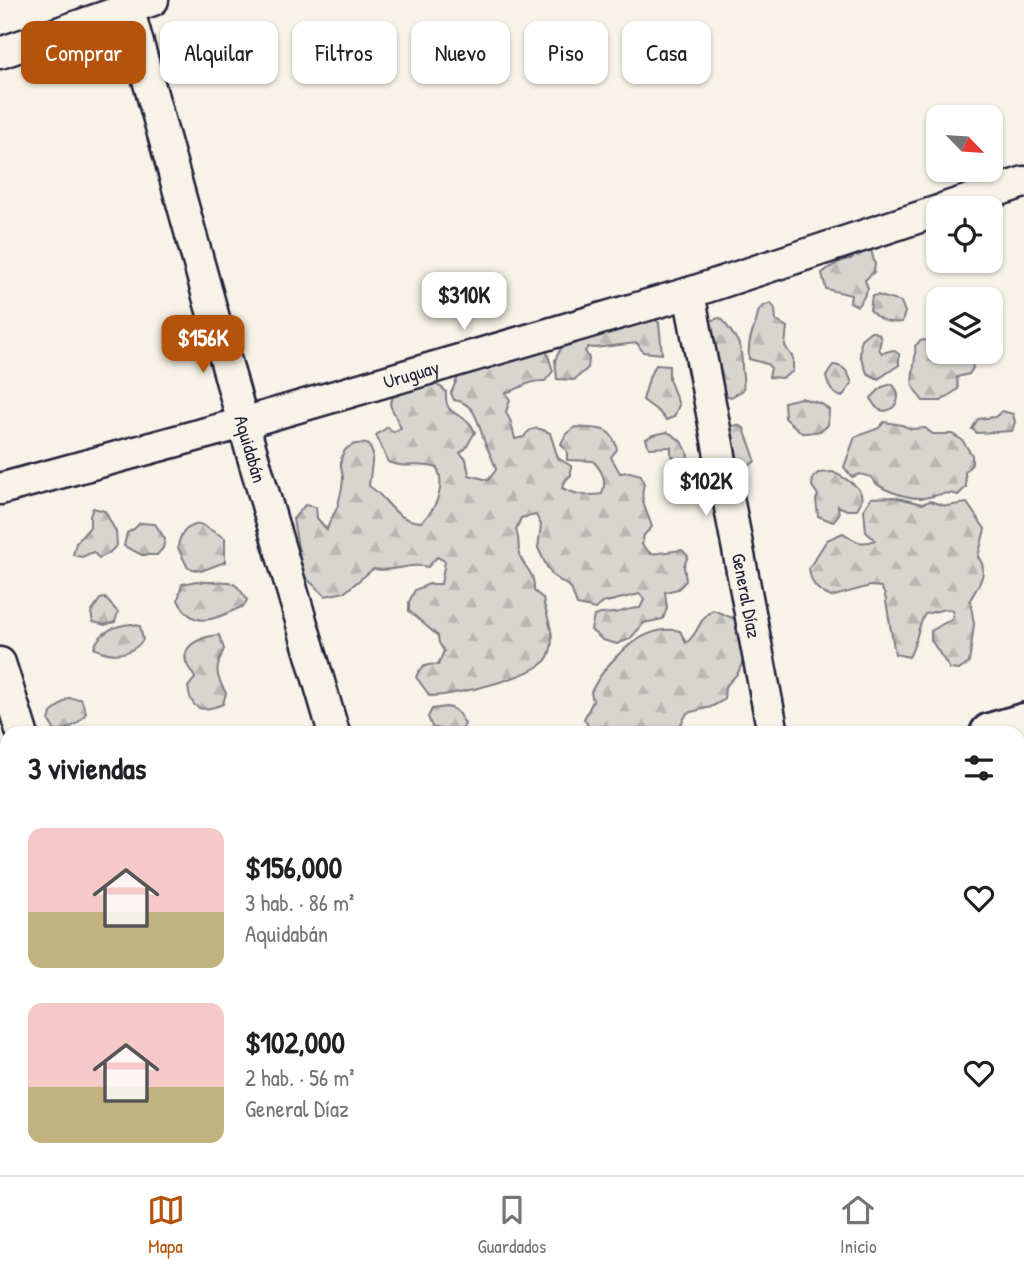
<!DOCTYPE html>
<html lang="es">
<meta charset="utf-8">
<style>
:root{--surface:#fff;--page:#f6f6f6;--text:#202124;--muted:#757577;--line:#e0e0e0;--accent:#b45309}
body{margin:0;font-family:"Patrick Hand",sans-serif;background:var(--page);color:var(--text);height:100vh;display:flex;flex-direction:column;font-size:26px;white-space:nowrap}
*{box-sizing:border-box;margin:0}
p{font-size:23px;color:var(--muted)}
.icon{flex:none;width:38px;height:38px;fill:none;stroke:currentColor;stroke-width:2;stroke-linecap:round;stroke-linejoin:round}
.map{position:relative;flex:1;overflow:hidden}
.drawer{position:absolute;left:0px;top:726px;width:1026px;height:450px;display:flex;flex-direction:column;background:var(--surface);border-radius:21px 21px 0 0;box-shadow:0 2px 5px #0004}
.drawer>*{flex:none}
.banner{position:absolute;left:21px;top:21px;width:984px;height:63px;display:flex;gap:14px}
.needle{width:46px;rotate:115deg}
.buttons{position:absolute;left:926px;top:105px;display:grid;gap:14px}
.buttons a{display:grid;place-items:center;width:77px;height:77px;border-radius:14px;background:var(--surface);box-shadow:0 2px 5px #0004;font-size:35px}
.price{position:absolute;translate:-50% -60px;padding:0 16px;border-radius:14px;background:#fff;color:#222;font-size:23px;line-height:46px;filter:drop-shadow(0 2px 4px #0008)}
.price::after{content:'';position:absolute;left:50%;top:42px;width:21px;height:16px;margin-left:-10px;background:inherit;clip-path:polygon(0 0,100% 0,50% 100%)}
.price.current{background:var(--accent);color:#fff}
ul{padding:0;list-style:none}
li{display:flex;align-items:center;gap:21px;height:175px;padding:0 28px}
li span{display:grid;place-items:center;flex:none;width:196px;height:140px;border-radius:14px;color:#555}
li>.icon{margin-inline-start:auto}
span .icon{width:84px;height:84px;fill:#fffc;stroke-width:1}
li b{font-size:30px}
h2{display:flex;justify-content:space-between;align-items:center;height:84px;padding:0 28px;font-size:30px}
.pill{padding:0 24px;border-radius:14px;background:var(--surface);box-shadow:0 2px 5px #0004;font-size:24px;line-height:63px}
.pill.current{background:var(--accent);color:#fff}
.tabs{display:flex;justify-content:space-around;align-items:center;height:98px;border-top:2px solid var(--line);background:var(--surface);font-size:19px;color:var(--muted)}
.tabs a{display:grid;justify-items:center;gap:4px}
.tabs .current{color:var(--accent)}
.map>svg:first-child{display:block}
.forest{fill:url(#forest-firs);stroke:#7d7c85;stroke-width:2}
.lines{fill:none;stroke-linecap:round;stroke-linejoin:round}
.minor-casing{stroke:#22223b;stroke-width:35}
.highway-casing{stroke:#22223b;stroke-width:44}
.minor{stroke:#f7f3e8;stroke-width:30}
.highway{stroke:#f7f3e8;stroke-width:38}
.labels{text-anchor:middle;stroke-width:6;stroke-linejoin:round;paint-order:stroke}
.street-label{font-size:19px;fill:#22223b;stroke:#f7f3e8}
</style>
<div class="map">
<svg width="1024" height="1175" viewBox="0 0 1024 1175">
<defs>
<pattern id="forest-firs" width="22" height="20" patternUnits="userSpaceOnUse" patternTransform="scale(1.75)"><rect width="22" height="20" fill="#d8d5cf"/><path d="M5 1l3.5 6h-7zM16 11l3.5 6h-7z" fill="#b9b7b3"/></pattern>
</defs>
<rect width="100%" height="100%" fill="#f7f3e8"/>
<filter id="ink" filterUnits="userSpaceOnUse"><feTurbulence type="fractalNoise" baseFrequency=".0143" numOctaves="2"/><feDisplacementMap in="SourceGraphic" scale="14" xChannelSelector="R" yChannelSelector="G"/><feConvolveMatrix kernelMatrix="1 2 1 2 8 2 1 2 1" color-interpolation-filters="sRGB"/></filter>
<g filter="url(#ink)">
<path class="forest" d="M871 250 875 264 874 272 865 280 868 289 861 302 857 306 850 302 851 295 826 289 822 273C828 268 844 258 851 259L857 253Z
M877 295 901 302 905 312 902 322C889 324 878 320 870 310L872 296Z
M771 303 775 309 776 320 787 327 785 346 793 358V371L783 378 769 377 771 368 767 364 749 359C748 345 750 337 755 325 760 312 754 309 771 303Z
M654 318 659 323 662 354 643 352 637 343 594 348 588 347 585 351 589 358 588 368 574 380 557 379 555 360 563 344Z
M719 318 722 319C736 340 742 340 742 367 742 376 745 379 743 390L731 397 721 394 709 321Z
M871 331 879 334 881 339 879 349 882 353 893 350 899 354V365L878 379 867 373 860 355 861 339Z
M925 340 938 347V352H963V356L972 362 973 368 969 374 957 377 958 389 941 401H923C920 397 915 391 913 386 910 375 917 361 915 346L920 341Z
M545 346 553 371 545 381C528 380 522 388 506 393L510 400 506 412 511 422 515 439 524 437C531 425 539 428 550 433L558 458 571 466V475L566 480 562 488C576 495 586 496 602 494 607 480 603 472 593 461L567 460V452L561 444 566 434 575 427C596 430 611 423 617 449L611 457 620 473 630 472 641 475 644 484C639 501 647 511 652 527L644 535 642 545 651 554 682 550 688 556 684 566 686 581 678 589 665 592 667 608 663 619 644 623 630 639 617 644 603 640 591 630 594 616C602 613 606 614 614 613 622 612 629 608 640 608L644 600 640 594 602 603 595 609 577 605 571 588 552 575 546 565 538 548 541 525 536 515 521 518 516 530C520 540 518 549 519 554 525 570 535 571 534 591L543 598C546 618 558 636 548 657 537 677 452 696 430 696L416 677C421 666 427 663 438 665L444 651 439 643 438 636 409 611V602L415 590 429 584H441L445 561 437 557 428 567C408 562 395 573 373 569L345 592 325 596 303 575 293 519 305 505 316 507 317 518 327 530C329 520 335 514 338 505 340 497 343 486 343 478 343 473 340 467 341 461 342 446 357 441 369 445L373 454 369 486C390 499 392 520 421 522 436 510 446 486 437 468 416 461 408 470 388 462L376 435 388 427 393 432 401 428 390 405 396 388C413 385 435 377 446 392 444 421 466 409 475 432L466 448 460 453 466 459 469 475 488 480 496 470C494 460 489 453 485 443 478 425 477 403 454 400L451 393 462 368Z
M656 365 669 366V379L679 405 674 417 666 420 659 412 643 400 650 375Z
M833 365C846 366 848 373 852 383L842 397C832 393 829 388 826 377Z
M892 384C911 402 880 426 871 398L882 387Z
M801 398 822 404 829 410 828 425C820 434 813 432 802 433L785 418 784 402Z
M1002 411 1013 414 1015 422 1012 431 977 433 972 429 978 419 995 417Z
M884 422 902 425 911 429 925 428 933 434H952L962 440 972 455V464L965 472 966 487 958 495C944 490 933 498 920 498 906 498 876 489 871 477L860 474 852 477 844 467 855 437 879 428Z
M737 425 744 428C747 440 753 449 755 461L748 467 737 470 728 427Z
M667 432C678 437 687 444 688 458L684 462 677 461 671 455V447L649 448 646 439 653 435Z
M683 466C694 477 698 488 688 501L678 500 673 493 676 485 671 479 673 473Z
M833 472C847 480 873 490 856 510H847L838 506 839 514 833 522 818 516 816 500 818 495 812 486 813 478 818 473Z
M894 497 922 504 930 501 946 506 967 503 985 529 978 557C990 571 978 586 970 600L974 624 969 663 959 670 950 669 931 640V631L953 618V610L945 609 925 614C917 627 917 644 909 657L895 654 885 595 881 587 870 586 831 597C816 590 811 584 809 568L827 540 843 533C855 541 861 546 875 540L866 532 864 509 871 498Z
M93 508 105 511 116 532 117 545 108 554 99 558 93 552 82 557 73 555 76 543 90 527V516Z
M140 523 155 524 165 539 163 548 157 555H142L124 546 127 533 134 529Z
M200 524 225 538V562L201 571 188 568 178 548C179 534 186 526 200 524Z
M196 581C224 586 230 571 247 600L244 606C218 617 194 633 178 600L182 584Z
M105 598 118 612 115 622 105 625 93 622 91 613 100 599Z
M713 610 733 618 740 624 746 654 738 673 725 687 724 700 711 707 687 713 679 728 671 733H593L584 719 593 701 591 692C606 661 643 623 680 631L686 643C699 634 699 617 713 610Z
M132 624 140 626 143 640C131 656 111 657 94 648 99 632 116 625 132 624Z
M219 635 224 649C215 668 215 675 226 693L223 704C203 712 191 712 188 687L195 678C193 672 188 669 186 662 181 644 204 636 219 635Z
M68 698 81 699 86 712C82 723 66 731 55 731L49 721 51 713Z
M446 707C457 708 460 715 465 724L461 731 452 732 432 727 428 717 432 709Z
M1019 1033 1024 1040V1175H844V1169H1018Z
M737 1169H827V1175H739Z"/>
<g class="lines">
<g class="minor-casing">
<g id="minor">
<path id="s1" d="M126 0 243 423 334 733"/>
<path d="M0 53 153 0"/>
<path d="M945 208 1024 182"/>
<path id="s2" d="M689 293 773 733"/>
<path id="s3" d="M0 489 243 423 689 293 938 211"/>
<path d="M0 663 22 733"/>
<path d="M157 1169 159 1175"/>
<path d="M460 1169 462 1175"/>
<path d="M835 1169V1175"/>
</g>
</g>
<g class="highway-casing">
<path id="highway" d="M990 733 1024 723
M0 1035 7 1033"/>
</g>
<use href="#minor" class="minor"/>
<use href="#highway" class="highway"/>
</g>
</g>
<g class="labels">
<g class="street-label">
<text dy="7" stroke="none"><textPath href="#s3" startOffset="427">Uruguay</textPath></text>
<text dy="7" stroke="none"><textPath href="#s1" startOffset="466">Aquidabán</textPath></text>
<text dy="7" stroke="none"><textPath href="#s2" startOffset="308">General Díaz</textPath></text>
</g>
</g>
</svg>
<div class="buttons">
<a><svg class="needle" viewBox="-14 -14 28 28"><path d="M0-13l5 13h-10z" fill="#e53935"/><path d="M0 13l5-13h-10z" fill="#757577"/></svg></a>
<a><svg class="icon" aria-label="locate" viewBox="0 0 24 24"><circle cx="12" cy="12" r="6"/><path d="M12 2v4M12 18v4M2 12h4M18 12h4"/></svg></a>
<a><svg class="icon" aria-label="layers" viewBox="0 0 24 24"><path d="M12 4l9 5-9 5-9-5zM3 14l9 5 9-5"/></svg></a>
</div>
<b class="price" style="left:464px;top:332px">$310K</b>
<b class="price current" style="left:203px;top:375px">$156K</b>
<b class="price" style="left:706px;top:518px">$102K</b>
<div class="banner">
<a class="pill current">Comprar</a>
<a class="pill">Alquilar</a>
<a class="pill">Filtros</a>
<a class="pill">Nuevo</a>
<a class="pill">Piso</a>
<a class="pill">Casa</a>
</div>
<section class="drawer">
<h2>3 viviendas<svg class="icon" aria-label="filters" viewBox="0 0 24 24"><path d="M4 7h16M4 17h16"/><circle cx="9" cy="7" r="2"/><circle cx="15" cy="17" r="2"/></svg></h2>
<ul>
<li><span style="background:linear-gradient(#f6c9c9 60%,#c2b280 0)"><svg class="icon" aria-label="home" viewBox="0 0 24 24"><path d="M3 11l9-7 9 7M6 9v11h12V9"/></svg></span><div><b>$156,000</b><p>3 hab. · 86 m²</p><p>Aquidabán</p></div><svg class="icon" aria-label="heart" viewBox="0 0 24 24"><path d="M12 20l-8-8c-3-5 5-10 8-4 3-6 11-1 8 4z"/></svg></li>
<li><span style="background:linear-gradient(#f6c9c9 60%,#c2b280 0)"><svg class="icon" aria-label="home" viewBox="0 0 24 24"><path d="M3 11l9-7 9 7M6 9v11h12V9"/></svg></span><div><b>$102,000</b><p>2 hab. · 56 m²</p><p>General Díaz</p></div><svg class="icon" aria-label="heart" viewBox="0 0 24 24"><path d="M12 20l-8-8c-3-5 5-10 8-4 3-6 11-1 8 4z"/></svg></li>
</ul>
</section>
</div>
<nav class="tabs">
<a class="current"><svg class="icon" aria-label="map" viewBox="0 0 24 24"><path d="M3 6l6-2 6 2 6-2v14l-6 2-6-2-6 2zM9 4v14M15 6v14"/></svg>Mapa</a>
<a><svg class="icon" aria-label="saved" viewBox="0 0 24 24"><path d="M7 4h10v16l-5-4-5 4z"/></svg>Guardados</a>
<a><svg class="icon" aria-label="home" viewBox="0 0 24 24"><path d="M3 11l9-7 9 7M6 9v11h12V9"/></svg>Inicio</a>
</nav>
